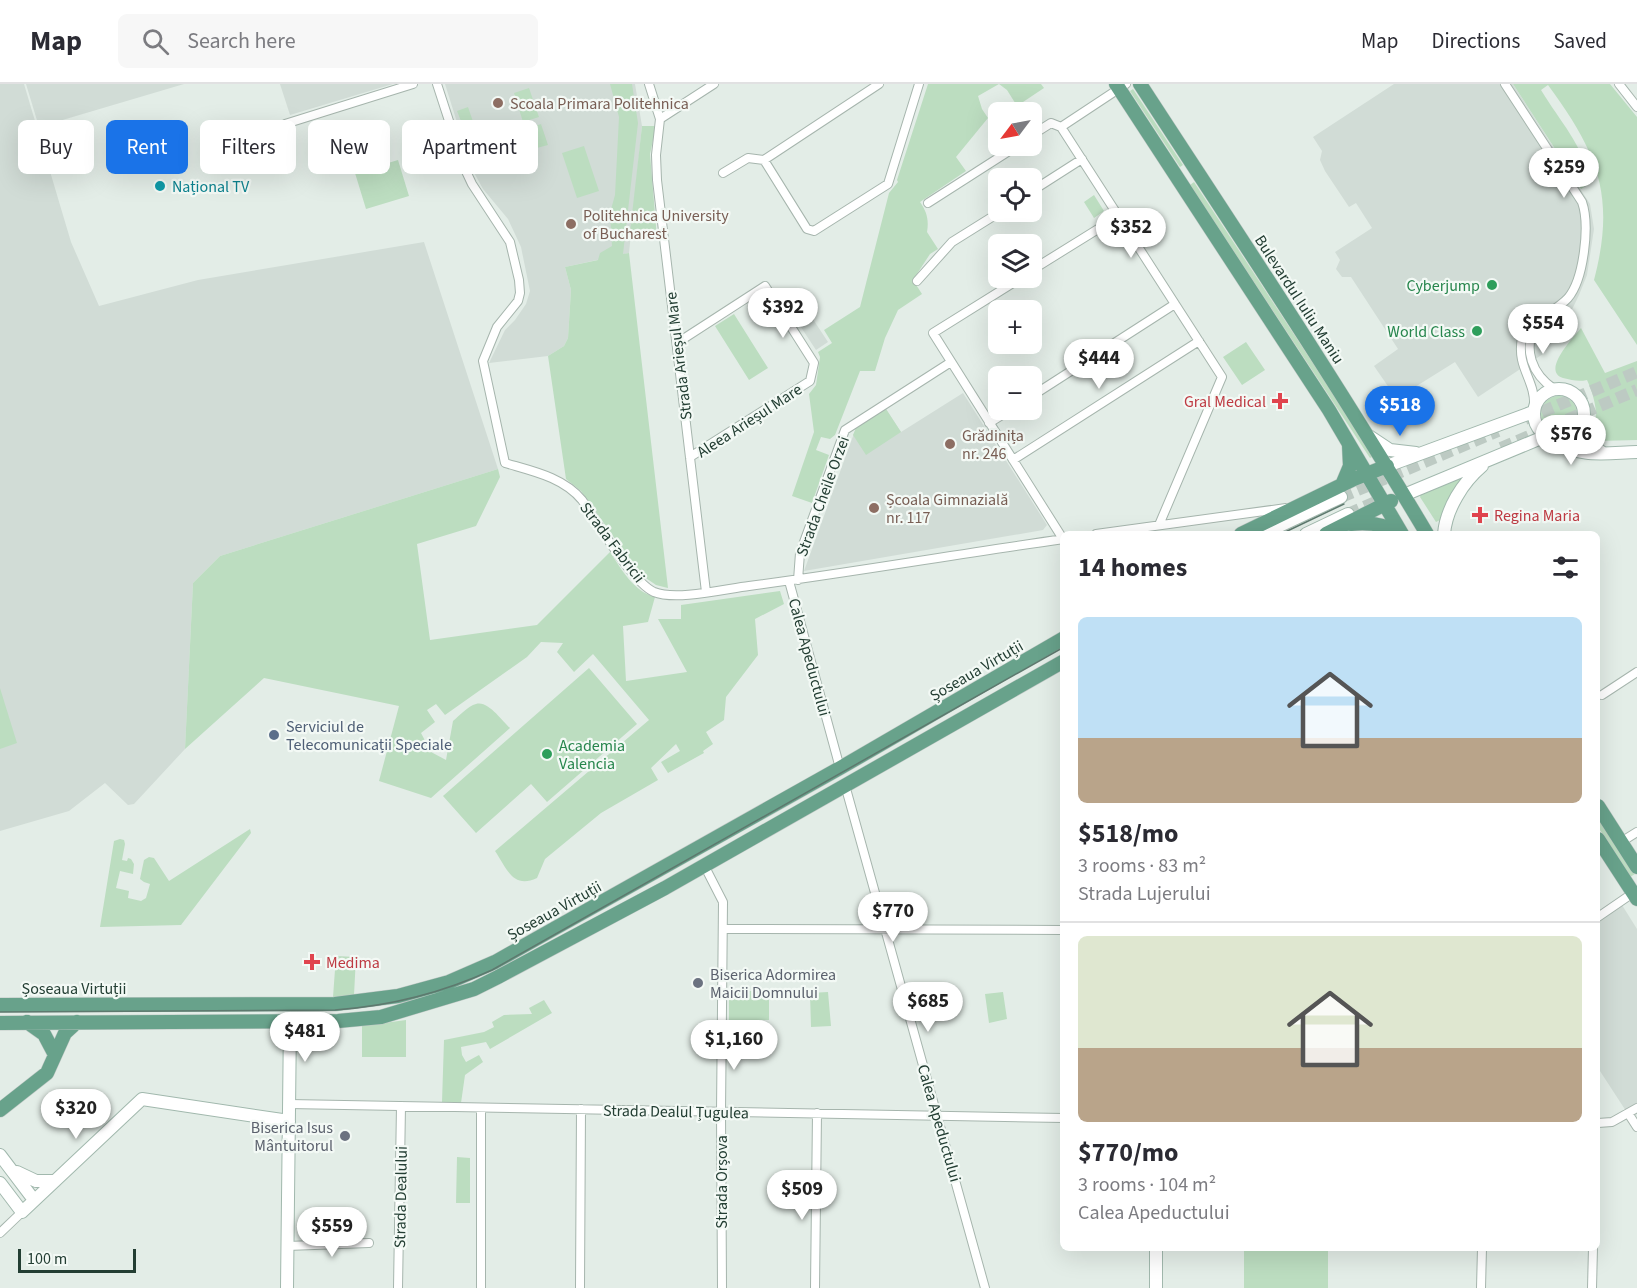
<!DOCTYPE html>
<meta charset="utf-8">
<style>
:root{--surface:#fff;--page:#f7f7f7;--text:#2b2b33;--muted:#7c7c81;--line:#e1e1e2;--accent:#1a73e8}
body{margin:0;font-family:"Source Sans 3",sans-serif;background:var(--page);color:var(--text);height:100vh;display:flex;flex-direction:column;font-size:22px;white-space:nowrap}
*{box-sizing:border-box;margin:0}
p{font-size:20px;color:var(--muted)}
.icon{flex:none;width:33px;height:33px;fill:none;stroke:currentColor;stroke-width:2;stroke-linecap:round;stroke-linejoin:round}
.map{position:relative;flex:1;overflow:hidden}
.sheet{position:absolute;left:1060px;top:447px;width:540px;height:720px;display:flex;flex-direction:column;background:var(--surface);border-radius:9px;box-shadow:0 6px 24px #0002}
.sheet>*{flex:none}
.banner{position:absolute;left:18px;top:36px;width:570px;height:54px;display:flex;gap:12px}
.needle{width:39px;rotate:238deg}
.fabs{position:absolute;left:988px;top:18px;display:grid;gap:12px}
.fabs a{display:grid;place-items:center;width:54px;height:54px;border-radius:9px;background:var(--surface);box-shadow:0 6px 24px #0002;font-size:30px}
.scale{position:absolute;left:18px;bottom:15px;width:118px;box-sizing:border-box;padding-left:6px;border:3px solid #233e33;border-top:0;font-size:16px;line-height:21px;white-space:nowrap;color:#233e33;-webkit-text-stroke:4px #f3f9f5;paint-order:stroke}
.price{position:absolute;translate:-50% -51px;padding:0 14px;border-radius:21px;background:#fff;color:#222;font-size:20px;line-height:39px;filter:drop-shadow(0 2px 3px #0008)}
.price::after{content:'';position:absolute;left:50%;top:36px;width:18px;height:14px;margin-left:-9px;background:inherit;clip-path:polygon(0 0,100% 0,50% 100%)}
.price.selected{background:var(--accent);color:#fff}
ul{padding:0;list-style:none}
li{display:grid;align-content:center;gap:12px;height:318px;padding:0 18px}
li+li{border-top:2px solid var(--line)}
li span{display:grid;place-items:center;height:186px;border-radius:9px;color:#555}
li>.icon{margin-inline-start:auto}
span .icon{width:108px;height:108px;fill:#fffc;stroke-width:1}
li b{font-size:26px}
h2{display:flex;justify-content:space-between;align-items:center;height:72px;padding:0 18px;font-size:26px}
.tag{padding:0 21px;border-radius:9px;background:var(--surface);box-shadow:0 6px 24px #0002;font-size:21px;line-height:54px}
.tag.selected{background:var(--accent);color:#fff}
header{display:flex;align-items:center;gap:36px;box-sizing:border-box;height:84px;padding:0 30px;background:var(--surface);border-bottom:2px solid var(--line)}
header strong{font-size:28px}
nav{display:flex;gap:33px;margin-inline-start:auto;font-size:21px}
.search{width:420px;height:54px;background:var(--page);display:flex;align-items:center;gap:15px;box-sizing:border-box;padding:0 21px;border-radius:9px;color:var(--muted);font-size:22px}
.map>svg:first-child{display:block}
.built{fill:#d1dcd6}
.green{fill:#bcddc0}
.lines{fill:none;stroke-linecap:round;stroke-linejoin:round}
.secondary-tunnel{stroke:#bdcac3;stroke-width:12;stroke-dasharray:12 6;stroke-linecap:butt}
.street-casing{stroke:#a6b5ad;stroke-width:10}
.secondary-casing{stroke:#a1b8ad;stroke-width:14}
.primary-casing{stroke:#c1c9c6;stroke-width:15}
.street{stroke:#fff;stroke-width:8}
.secondary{stroke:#fff;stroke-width:12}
.primary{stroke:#68a28b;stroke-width:14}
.tram{stroke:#5d796e;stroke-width:1.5}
.education-dot{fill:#8d6e63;stroke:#f3f9f5;stroke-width:2}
.culture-dot{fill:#0f9aa8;stroke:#f3f9f5;stroke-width:2}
.leisure-dot{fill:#2e9e5b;stroke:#f3f9f5;stroke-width:2}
.health-dot{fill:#e0444e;stroke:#f3f9f5;stroke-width:2}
.service-dot{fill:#5c6f8a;stroke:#f3f9f5;stroke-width:2}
.worship-dot{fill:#6b7280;stroke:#f3f9f5;stroke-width:2}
.labels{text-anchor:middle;stroke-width:4.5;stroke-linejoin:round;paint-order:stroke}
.education-label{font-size:16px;fill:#785e54;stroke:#f3f9f5;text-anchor:start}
.culture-label{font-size:16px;fill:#0d838f;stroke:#f3f9f5;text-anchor:start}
.leisure-label{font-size:16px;fill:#27864d;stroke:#f3f9f5;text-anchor:end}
.street-label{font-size:16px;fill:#233e33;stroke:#f3f9f5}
.health-label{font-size:16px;fill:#be3a42;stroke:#f3f9f5;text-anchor:start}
.service-label{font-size:16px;fill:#4e5e75;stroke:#f3f9f5;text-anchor:start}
.worship-label{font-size:16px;fill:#5b616d;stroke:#f3f9f5;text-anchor:start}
</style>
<header>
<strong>Map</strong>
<div class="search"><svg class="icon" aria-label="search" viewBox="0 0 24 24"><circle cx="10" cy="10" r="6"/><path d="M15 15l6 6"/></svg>Search here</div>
<nav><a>Map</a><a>Directions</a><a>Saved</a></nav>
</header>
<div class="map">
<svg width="1637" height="1204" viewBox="0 0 1637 1204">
<rect width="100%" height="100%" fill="#e3ede7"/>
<path class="built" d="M0 0H24L71 158 99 222 198 196 424 158 498 385 220 472 193 499 185 665 134 720 128 721 105 699 69 727 0 747Z
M26 0H184L39 43Z
M280 0H393L290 31Z
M445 0H635L642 42 629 169 565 183 571 206 568 254 564 262 548 272 489 279 505 246 515 236 526 220 530 207 521 163 508 135 483 105 471 83Z
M1394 0H1513L1590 120 1594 145 1587 191 1579 211 1567 236 1543 270 1478 313 1455 278 1407 308 1411 320 1395 325 1390 310 1392 308 1374 282 1398 265 1351 193H1342L1336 185 1340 176 1335 168 1372 144 1356 119 1349 123 1325 87 1320 76 1322 67 1313 53Z
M803 220 828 258 816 266 791 228Z
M963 309 1047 441 1043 446 804 487 856 344 886 325 901 348Z
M1622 821 1637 845V1020L1626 1027 1598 984V837Z"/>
<path class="green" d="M610 0H632L638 39 623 170 629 169 668 504 656 501 640 490 581 407 566 395 548 272 564 262 568 254 571 206 565 183 598 176 600 169 612 162 610 129 615 111 619 33Z
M928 0H1041L1044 4 1017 22 1007 6 999 0 978 12 982 25 988 34 956 73 966 87 920 118C927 128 929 136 927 148L938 165 930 170 913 196 922 210 898 226 885 254 875 287H860L835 351 830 355 821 353 816 366 829 371 812 419 792 412 814 348 809 310 816 301 820 273 818 268 832 259 824 246 860 223 889 109 898 98 897 96Z
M1513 0H1610L1637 33V261L1594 196C1616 112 1598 69 1548 1L1541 6C1561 39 1582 59 1591 99L1581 105Z
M529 4 539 33 523 38 514 9Z
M1133 5 1183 81 1180 83 1130 7Z
M468 23 478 52 488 49 491 54 495 55 541 40 548 61 478 80 457 27Z
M642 42H656L650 70 657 154 629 157Z
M584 62 599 107 577 114 562 69Z
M398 76 409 112 366 125 355 89Z
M1194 98 1374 372 1370 374 1190 101Z
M1094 111 1104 127 1094 134 1084 118Z
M734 230 768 284 749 296 715 242Z
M1581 244 1605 289 1637 277V356L1597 357C1591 349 1596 339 1596 329 1595 317 1592 307 1587 296 1578 298 1572 296 1563 294 1541 287 1573 254 1581 244Z
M1246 258 1265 286 1242 301 1223 273Z
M1541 330a18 18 0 1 1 36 0a18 18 0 1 1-36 0Z
M886 325 901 348 866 371 853 351 856 344Z
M498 385 500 393 476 442 417 460 430 556 537 541 610 468C622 486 633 507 655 513L648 538 623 542 626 597 687 588 658 535H681V521L780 507 784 520 755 535 758 571 726 613 724 636 706 648 713 660 703 667 704 669 668 689 661 678 680 667 676 660 651 684 658 696 601 729 545 775 537 794C513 805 507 785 495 767L649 636 593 570 574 588 557 568 563 559 541 558 527 573 445 631 436 620 427 626 435 638 421 649 431 668 446 676 453 637C459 632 468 622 476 620 488 616 502 637 510 644L431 714 379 697 399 622 264 594 185 665 193 499 220 472Z
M1460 391 1462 394 1448 415 1440 436 1436 438 1420 413 1421 410Z
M589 584 637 640 547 718 531 700 476 749 443 712Z
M0 604 17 659 0 665Z
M1598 732 1635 790 1630 793 1598 743Z
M250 745 251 749 181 841 100 843 114 757 120 755 124 756 125 760 122 776 127 777 128 774 131 775 134 780 133 790 120 787 116 804 129 807 128 814 141 817 146 814 150 800 144 798 140 795 144 776 149 773 154 774 169 797Z
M336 872 356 873 354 911 333 913Z
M729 907H769V936H729Z
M828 908 831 942 811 943 810 909Z
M1003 908 1007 935 989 939 985 910Z
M544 916 552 929 490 965 486 958 461 963 462 971 466 978 479 971 483 978 465 991 461 1019 442 1018 444 956 484 948 494 943 492 938 504 931 532 930 529 924Z
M406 936V973H362V942Z
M457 1073 470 1074V1119H456Z
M1244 1164H1328V1204H1244Z"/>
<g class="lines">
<path class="secondary-tunnel" d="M1525 335 1637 288
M1501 364 1637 306
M1341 413 1498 347
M1348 430 1378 417"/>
<g class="street-casing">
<path id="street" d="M437 0 464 83 472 100 510 158 519 196 520 209 518 217 497 243 483 277 505 379C532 387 563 393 582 416 597 438 632 498 654 508 676 517 725 505 749 502 854 488 958 470 1064 455
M649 0 660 35 656 71 657 96 706 508
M1505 0 1582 118C1590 141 1584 195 1568 214 1554 229 1532 235 1522 254 1516 284 1536 296 1534 323
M1619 0 1637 23
M660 35 714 0
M285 40 413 0
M1061 43 1222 293 1159 441
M1061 43 1126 0
M1032 51 1051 39 1061 43
M764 76 807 145 814 147 888 100 919 0
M723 89 748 74 764 76 879 0
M1032 107 1082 75
M928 119 1017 62
M1032 186 1119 132
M1021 194 933 249 1063 455
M917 197 952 158 1000 128
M1535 241C1523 266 1532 290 1554 305
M677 259 765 202 814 279 810 297 690 373
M1032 312 1175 220
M989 339 1010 326
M1013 376 1199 257
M1096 450 1286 424
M798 496 800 469 845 346 951 278
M789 497 840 684
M1602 611 1637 588
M845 701 985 1204
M1621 758 1637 748
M704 781 723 818 721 1028 722 1204
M1598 833 1633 809
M723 845 1064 846
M289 1020 1064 1034
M1628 1029 1637 1043
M1598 1039 1612 1038 1637 1024
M0 1149 22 1128
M287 1162 369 1159
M398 1204 401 1022
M481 1204V1024
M580 1204 581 1025
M815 1204 817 1029
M1481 1204 1482 1164
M1592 1204 1593 1164"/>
</g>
<g class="secondary-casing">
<path id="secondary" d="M1534 330a25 25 0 1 1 50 0a25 25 0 1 1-50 0Z
M1583 339C1583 354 1591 361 1603 369
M1369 352 1390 366 1416 369
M1552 355C1579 375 1605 369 1637 368
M1387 382 1533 328
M1404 411 1546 352
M1262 450 1341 413
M1306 450 1348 430
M1444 450C1446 425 1463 398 1482 382
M0 1071 34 1116
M17 1088 36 1097H55
M0 1099 22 1128 142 1015 289 1037
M287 1204 290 937
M1156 1204V1164"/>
</g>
<g class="primary-casing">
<path id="primary" d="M1116 0 1329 326 1402 450
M1140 0C1237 149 1336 297 1427 450
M1342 401 1350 382 1349 361
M1351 440C1368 438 1385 440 1400 450
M1241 450 1354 395 1387 382
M1326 450 1391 417
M1598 722 1637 783
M1598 755 1637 815
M0 921 335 920 398 912 449 898 495 878 550 847 840 684 1064 554
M27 938 44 950 54 969
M0 939 338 937 381 933 474 905 498 893 665 804 1064 577
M0 1026 47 989 65 949 77 938"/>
</g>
<use href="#street" class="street"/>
<use href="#secondary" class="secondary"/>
<use href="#primary" class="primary"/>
<path class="tram" d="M1281 450 1344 420
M0 928 335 926C390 922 442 909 492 886L1064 563"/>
</g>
<g class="education-dot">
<circle cx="498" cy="19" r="6"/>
<circle cx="571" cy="140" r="6"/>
<circle cx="950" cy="360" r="6"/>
<circle cx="874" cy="424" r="6"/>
</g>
<circle class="culture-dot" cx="160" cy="102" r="6"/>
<g class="leisure-dot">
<circle cx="1492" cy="201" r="6"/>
<circle cx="1477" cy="247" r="6"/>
<circle cx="547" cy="670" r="6"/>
</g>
<g class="health-dot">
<path d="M1277 308h6v6h6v6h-6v6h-6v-6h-6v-6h6z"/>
<path d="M1477 422h6v6h6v6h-6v6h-6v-6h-6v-6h6z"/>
<path d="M309 869h6v6h6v6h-6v6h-6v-6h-6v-6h6z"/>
</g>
<circle class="service-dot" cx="274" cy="651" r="6"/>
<g class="worship-dot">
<circle cx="698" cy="899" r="6"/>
<circle cx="345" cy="1052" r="6"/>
</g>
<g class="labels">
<g class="education-label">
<text x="510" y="25">Scoala Primara Politehnica</text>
<text x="583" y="137">Politehnica University<tspan x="583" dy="18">of Bucharest</tspan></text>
<text x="962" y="357">Grădinița<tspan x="962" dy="18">nr. 246</tspan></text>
<text x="886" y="421">Școala Gimnazială<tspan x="886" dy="18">nr. 117</tspan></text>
</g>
<g class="culture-label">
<text x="172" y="108">Național TV</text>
</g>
<g class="leisure-label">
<text x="1480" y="207">Cyberjump</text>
<text x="1465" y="253">World Class</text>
<text x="559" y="667" text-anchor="start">Academia<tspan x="559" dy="18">Valencia</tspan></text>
</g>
<g class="street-label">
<text transform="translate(1300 215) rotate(57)" y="6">Bulevardul Iuliu Maniu</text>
<text transform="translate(678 272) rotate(-97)" y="6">Strada Arieșul Mare</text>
<text transform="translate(749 336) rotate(-33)" y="6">Aleea Arieșul Mare</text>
<text transform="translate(822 412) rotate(-70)" y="6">Strada Cheile Orzei</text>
<text transform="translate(613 458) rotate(53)" y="6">Strada Fabricii</text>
<text transform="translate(810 573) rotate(75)" y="6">Calea Apeductului</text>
<text transform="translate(976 586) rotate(-30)" y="6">Șoseaua Virtuții</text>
<text transform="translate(554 826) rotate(-29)" y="6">Șoseaua Virtuții</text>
<text x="74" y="910">Șoseaua Virtuții</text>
<text transform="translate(676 1027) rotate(1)" y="6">Strada Dealul Țugulea</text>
<text transform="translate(940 1039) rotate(74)" y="6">Calea Apeductului</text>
<text transform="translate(721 1098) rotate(-90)" y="6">Strada Orșova</text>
<text transform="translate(400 1113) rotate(-89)" y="6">Strada Dealului</text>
</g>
<g class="health-label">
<text x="1266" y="323" text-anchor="end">Gral Medical</text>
<text x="1494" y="437">Regina Maria</text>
<text x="326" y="884">Medima</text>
</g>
<g class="service-label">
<text x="286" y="648">Serviciul de<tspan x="286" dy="18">Telecomunicații Speciale</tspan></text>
</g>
<g class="worship-label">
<text x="710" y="896">Biserica Adormirea<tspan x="710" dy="18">Maicii Domnului</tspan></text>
<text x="333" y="1049" text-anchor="end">Biserica Isus<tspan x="333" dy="18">Mântuitorul</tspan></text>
</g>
</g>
</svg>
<div class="fabs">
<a><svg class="needle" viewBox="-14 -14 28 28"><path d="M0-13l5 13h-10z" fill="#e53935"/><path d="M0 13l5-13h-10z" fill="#7c7c81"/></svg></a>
<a><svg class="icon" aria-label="locate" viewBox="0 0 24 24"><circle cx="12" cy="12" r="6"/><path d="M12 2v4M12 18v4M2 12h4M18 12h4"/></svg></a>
<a><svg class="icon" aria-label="layers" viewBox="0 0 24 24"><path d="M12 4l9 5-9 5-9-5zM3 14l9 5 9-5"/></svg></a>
<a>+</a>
<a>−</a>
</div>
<div class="scale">100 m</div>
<b class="price" style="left:1564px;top:115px">$259</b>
<b class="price" style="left:1131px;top:175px">$352</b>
<b class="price" style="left:783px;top:255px">$392</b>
<b class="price" style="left:1543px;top:271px">$554</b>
<b class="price" style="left:1099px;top:306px">$444</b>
<b class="price selected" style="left:1400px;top:353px">$518</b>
<b class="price" style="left:1571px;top:382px">$576</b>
<b class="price" style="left:893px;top:859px">$770</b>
<b class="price" style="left:928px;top:949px">$685</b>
<b class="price" style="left:305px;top:979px">$481</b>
<b class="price" style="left:734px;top:987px">$1,160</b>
<b class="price" style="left:76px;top:1056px">$320</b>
<b class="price" style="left:802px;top:1137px">$509</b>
<b class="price" style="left:332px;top:1174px">$559</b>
<div class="banner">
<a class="tag">Buy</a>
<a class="tag selected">Rent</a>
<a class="tag">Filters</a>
<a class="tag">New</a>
<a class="tag">Apartment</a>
</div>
<section class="sheet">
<h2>14 homes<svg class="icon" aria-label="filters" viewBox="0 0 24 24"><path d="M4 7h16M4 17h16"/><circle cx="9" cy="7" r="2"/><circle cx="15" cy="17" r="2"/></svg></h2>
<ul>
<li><span style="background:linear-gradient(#bfe0f5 65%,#b9a48a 0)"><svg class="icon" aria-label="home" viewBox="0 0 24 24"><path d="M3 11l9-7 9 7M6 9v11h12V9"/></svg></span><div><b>$518/mo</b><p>3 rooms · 83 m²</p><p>Strada Lujerului</p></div></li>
<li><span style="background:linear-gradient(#dfe7d0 60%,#b9a48a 0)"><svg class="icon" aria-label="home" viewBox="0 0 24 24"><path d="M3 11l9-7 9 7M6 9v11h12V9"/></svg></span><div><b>$770/mo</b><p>3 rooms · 104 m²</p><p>Calea Apeductului</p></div></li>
</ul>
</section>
</div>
